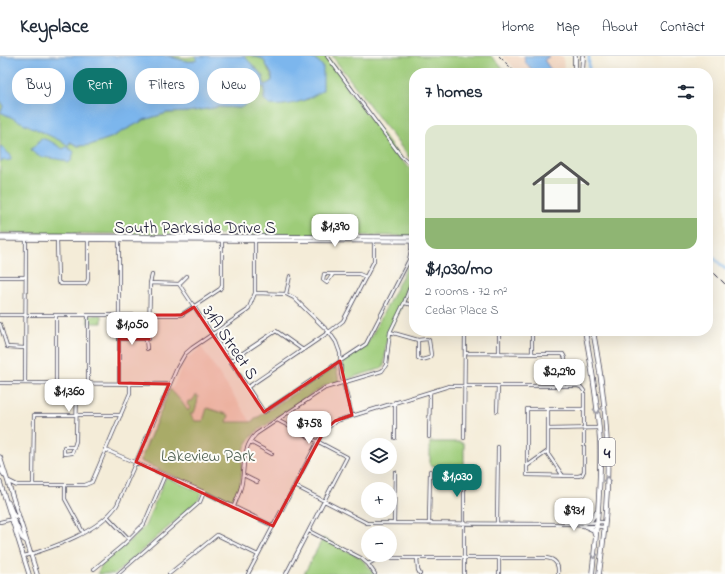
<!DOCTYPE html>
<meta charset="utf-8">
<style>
:root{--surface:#fff;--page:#f6f6f7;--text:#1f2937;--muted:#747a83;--line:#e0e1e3;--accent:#0f766e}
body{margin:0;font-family:"Indie Flower",sans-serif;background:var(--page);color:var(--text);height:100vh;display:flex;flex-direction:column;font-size:15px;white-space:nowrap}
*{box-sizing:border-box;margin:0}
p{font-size:13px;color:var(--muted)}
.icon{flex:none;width:22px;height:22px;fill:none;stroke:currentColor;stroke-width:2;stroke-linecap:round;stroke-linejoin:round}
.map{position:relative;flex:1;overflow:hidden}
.panel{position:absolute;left:409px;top:12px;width:304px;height:268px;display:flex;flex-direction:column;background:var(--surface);border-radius:16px;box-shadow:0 4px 16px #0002}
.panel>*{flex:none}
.hud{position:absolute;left:12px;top:12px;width:337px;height:36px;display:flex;gap:8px}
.buttons{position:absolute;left:361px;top:382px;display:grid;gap:8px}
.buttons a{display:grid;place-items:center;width:36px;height:36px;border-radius:50%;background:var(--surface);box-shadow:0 4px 16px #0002;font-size:20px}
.price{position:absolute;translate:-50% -34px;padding:0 9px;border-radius:8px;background:#fff;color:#222;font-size:13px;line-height:26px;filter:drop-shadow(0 1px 2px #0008)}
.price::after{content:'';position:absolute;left:50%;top:24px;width:12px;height:9px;margin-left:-6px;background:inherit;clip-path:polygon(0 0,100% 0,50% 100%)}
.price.on{background:var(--accent);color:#fff}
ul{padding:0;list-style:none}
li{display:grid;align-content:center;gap:8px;height:212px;padding:0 16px}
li+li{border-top:1px solid var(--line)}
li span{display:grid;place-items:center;height:124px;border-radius:12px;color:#555}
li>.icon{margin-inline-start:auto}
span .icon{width:72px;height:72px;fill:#fffc;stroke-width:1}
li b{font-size:17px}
h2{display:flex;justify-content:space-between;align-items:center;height:48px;padding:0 16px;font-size:17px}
.pill{padding:0 14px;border-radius:16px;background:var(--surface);box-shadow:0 4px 16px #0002;font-size:14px;line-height:36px}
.pill.on{background:var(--accent);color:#fff}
header{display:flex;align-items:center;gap:24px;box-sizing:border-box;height:56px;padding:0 20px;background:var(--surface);border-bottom:1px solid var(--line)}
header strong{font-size:19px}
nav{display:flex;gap:22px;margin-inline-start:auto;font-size:14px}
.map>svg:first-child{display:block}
.built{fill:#f2d4be}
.green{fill:#9ecc79;stroke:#60775a}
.water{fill:#7bb6ed;stroke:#4e6c94}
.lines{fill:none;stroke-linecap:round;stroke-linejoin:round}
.canal{stroke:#7bb6ed;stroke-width:2.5}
.minor-casing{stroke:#424053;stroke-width:4}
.major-casing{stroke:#424053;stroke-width:5}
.highway-casing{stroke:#424053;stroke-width:5.5}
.minor{stroke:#fff;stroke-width:2.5}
.major{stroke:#fff;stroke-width:3.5}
.highway{stroke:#fff;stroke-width:4}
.rail{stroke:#22223b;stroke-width:1;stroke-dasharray:6 3;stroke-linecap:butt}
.oneway{stroke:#9c9ca7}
.marked{fill:#d62828;fill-opacity:0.2;stroke:#d62828;stroke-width:3;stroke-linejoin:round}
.labels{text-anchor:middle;stroke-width:4;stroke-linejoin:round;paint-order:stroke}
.shield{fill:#fdfcf7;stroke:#646373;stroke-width:1}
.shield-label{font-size:16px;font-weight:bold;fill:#22223b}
.street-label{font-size:17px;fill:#22223b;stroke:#fdfcf7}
.park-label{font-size:17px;fill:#4d5e51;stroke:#fdfcf7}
</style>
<header>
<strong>Keyplace</strong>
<nav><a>Home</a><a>Map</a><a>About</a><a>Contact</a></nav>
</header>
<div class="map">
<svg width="725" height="518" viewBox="0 0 725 518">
<rect width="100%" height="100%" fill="#fdfcf7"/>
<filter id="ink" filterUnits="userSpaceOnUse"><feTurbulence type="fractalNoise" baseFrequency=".025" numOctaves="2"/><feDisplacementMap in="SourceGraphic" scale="8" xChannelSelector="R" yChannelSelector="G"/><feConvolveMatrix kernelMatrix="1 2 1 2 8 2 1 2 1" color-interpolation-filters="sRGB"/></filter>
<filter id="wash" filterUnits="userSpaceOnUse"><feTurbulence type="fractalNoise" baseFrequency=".012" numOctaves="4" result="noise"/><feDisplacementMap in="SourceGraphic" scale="16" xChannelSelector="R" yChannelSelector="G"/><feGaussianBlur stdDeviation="0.9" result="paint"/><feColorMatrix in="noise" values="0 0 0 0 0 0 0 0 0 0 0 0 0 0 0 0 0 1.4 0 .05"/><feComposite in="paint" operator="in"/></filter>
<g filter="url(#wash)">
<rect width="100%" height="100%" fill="#f4ecd8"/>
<path class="built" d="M502 0H563L564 17H519Z
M200 289 251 366 195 365 181 345 170 333 173 331 183 308 187 303 199 293 198 291Z"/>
<path class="green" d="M168 0C179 0 185 3 195 0L197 4C188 8 177 2 168 0Z
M244 0H252L263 3C266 7 267 11 269 15 272 22 274 25 267 29L264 28 263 20Z
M308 0H327L349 29H345L404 107 414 116V180L0 177V45L3 48 2 56 69 87 70 86 78 90 90 89 110 82 144 64 167 57 187 56 219 51 240 52 256 40 260 31H265L264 43 278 49 309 43 323 11 318 5Z
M332 0H491L508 17H414V108Z
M414 187V218L412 219 400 253 390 273 386 288 384 310 380 313 347 323H344L343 305 366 289 370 283 411 203Z
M88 259H102V267H88Z
M332 312H336L337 314 339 326 324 330 256 376C236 397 245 405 240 429 238 435 236 441 233 447L140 405 170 333 181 345 188 355 190 352 187 348 188 345H192L196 339 198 340 197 348 194 357 190 358 195 365H203L207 352 229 359 227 366H251Z
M460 386 464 388V409L430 410V386Z
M166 421 202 437 198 445 115 518H97L103 507 125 489 145 470Z
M323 482 361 502 375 518H304Z"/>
<path class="water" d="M0 0H168C177 2 188 8 197 4L195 0H244L263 20 264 28 265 29 272 25V19L263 3 252 0H308L318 5 323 11V34C308 45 287 51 269 49L264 43 265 31H260L251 46 240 52 219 51 187 56 167 57 144 64 110 82 90 89 78 90 70 86 69 89H66L65 87 0 56C4 52 4 47 0 45Z
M524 0H550L544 4 553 17H535L525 6Z
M41 82 50 85 63 93 66 91H68L69 93 72 94 74 96 71 105 68 107C58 99 37 106 31 93L36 89Z
M0 90C6 92 6 97 11 99V104L0 105Z"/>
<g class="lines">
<path class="canal" d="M589 17V0
M708 196 725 213"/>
</g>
</g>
<g filter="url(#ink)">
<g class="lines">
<g class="minor-casing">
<path id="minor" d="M327 0 401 100 414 111
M57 183 58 226 61 228H85L87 226 88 223V183
M333 218 327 227 323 224 324 218H359L366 221
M0 221H26
M150 227 179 228 187 220
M179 228 264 356 366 288 409 204 411 194V184
M255 237 286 238 294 242 329 276 336 286 340 297 341 318 352 359
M286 238 290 220
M404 247 414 249
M0 259H181L220 233 222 230V184
M0 268 7 291 25 292
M390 276 418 284 427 283 429 284 431 299 429 302 422 304 418 302V284
M119 283H146
M147 293 146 283H149L150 227 152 219
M465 297 563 298 565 302 564 330
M499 297V275
M532 297V275
M231 305 276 275 303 294
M0 327 169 328
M25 327 26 182
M56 327V259
M88 327V259
M119 327V182
M248 331 329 276 343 265 374 205V184
M395 346V382
M548 353V398L563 420
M497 355 498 330
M277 364 347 401 286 518
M548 373 599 372
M429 381 430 336
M464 382 465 275
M250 386 272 398
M74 391H64V398L72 397 76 385 77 327
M106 394 204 436 273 470
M527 410 548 395
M243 419 257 426
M16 429H85L92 426 130 337V327
M33 429 34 359H121
M65 429V443L83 476
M295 430 367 467 565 468 605 466
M234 450C237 442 241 434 242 426 245 408 242 392 256 378L325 332 382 315 386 309 390 276 404 247 414 221
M108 461 129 483
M0 466 13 463
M394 467 395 416
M429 468 430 415
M497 468 498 391
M572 469 604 471
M309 475 361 502 368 508 375 518
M24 500C53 492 100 475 117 449L177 312 185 298 192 292 248 254 255 237V183
M417 502 418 514 420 518
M368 508 379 502H546C556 503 559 509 558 518
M94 513 123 489 144 468 165 419
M118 518 200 446 204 436
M169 518 217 479 258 499
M248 518 318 385 324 375 336 365 449 330H578L581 331 584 335V415L582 419 578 420 527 419V353H584
M464 518V416
M499 518V502"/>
</g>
<g class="major-casing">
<path id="major" d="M0 180 414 181
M0 183 414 185
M0 401 37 518
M0 413 5 420
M8 425 16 429
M0 426 29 518
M8 446 14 460 18 461
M13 464 15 466 22 482 26 485"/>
</g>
<g class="highway-casing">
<path id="highway" d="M575 0V17
M582 17 583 0
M585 275C592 312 598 349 600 387 601 431 597 475 592 518
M593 275C604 333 611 392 606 451 605 474 602 496 599 518
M584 467 591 464 597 455
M585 470 594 474 595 479"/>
</g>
<use href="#minor" class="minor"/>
<use href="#major" class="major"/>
<use href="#highway" class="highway"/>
<path class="rail" d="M499 0 516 17
M708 211 725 228"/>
</g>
<defs><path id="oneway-chevron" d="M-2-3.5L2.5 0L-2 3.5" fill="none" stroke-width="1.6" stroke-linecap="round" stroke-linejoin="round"/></defs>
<g class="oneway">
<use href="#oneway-chevron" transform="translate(597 355) rotate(85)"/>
<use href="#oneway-chevron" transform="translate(607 423) rotate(-89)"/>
<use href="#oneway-chevron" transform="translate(594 500) rotate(97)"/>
</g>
</g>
<path class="marked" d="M194 251 264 356 340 305 352 359 335 365 324 375 273 470 136 406 169 328 119 327V283H149V259H181Z"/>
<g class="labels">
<rect class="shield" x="599" y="382" width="16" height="28" rx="3"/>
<g class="shield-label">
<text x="607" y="402">4</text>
</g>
<g class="street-label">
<text x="195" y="177">South Parkside Drive S</text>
<text transform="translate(231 286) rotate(56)" y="6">31A Street S</text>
</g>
<g class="park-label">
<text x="208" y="405">Lakeview Park</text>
</g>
</g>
</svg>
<div class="buttons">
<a><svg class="icon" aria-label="layers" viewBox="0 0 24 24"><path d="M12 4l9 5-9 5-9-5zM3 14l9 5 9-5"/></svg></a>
<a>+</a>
<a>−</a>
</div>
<b class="price" style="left:335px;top:192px">$1,390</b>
<b class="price" style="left:132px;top:290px">$1,050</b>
<b class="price" style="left:559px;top:337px">$2,290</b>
<b class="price" style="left:69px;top:357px">$1,360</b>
<b class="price" style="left:309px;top:389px">$758</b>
<b class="price on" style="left:457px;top:442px">$1,030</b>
<b class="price" style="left:574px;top:476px">$931</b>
<div class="hud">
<a class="pill">Buy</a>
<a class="pill on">Rent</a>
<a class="pill">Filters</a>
<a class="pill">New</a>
</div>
<section class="panel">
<h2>7 homes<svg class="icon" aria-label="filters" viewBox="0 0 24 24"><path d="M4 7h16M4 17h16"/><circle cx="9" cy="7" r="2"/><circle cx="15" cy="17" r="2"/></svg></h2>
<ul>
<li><span style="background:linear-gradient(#dfe7d0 75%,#8fb573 0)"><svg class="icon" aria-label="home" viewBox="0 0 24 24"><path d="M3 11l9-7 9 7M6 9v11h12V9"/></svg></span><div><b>$1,030/mo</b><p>2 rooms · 72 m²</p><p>Cedar Place S</p></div></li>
</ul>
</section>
</div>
